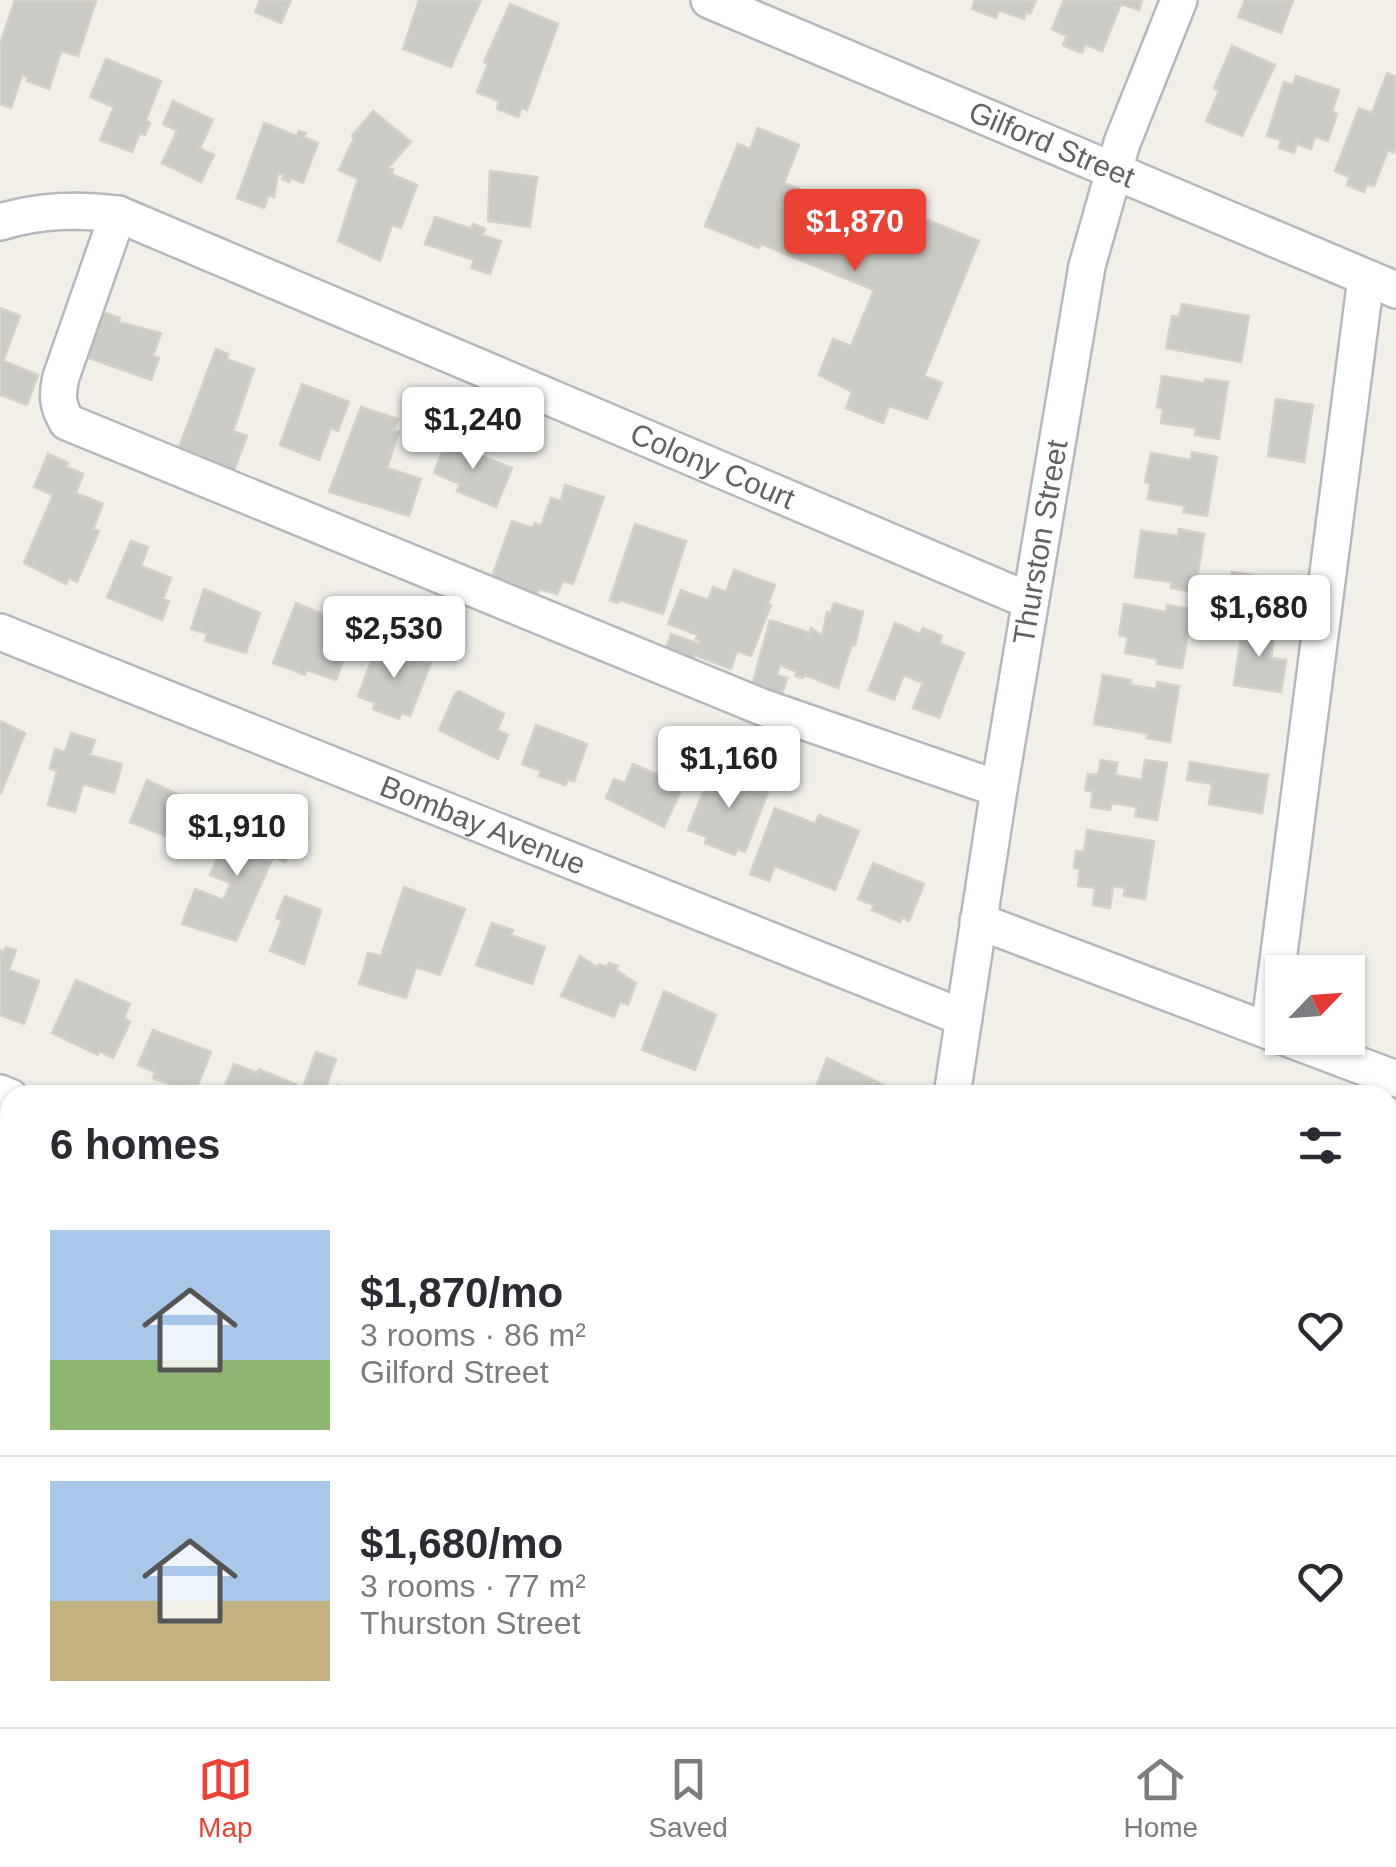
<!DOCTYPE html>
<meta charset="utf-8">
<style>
:root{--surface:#fff;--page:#f7f7f7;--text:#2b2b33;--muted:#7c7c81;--line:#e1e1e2;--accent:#ea4335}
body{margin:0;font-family:Helvetica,sans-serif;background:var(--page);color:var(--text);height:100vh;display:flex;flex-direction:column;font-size:38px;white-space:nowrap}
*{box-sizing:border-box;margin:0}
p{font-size:32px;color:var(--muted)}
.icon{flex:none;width:55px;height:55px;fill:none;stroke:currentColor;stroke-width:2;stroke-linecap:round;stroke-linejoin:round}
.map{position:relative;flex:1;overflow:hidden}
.details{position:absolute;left:0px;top:1085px;width:1398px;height:642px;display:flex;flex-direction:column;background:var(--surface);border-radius:30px 30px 0 0;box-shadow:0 2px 8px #0004}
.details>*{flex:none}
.needle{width:65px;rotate:65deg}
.fabs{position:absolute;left:1265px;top:955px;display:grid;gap:20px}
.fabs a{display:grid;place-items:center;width:100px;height:100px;border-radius:0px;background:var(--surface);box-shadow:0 2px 8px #0004;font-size:50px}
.price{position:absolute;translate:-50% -85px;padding:0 22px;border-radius:10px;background:#fff;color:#222;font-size:32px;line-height:65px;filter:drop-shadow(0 2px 5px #0008)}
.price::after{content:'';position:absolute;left:50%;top:60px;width:30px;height:22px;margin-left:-15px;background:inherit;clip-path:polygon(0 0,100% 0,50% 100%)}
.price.current{background:var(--accent);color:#fff}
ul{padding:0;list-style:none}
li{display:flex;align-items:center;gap:30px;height:250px;padding:0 50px}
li+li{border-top:2px solid var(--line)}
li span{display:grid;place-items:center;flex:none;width:280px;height:200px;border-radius:0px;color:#555}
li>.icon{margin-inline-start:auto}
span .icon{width:120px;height:120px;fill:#fffc;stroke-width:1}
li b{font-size:42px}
h2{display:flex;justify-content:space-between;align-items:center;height:120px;padding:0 50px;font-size:42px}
.tab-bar{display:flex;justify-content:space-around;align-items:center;height:140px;border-top:2px solid var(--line);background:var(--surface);font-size:28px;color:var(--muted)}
.tab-bar a{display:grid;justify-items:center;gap:5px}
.tab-bar .current{color:var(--accent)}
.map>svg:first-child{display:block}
.building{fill:#cccac5;stroke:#d6d1c6;stroke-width:2.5}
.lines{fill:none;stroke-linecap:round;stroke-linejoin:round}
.minor-casing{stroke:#b5b8bc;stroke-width:40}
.minor{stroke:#fff;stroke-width:35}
.labels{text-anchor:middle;stroke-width:8;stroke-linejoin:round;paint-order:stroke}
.street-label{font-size:30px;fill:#5f6368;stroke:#fff}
</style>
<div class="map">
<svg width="1396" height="1727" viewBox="0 0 1396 1727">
<rect width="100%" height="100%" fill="#f1efe8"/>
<path class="building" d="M15 0 96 1 78 56 61 51 49 89 27 81 28 77 22 75 11 108 0 104V44Z
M260 0H291L281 23 255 12Z
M419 0H481L451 67 403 49Z
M975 0H1036L1030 14 1027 12 1024 19 999 10 996 18 972 9Z
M1064 0H1142L1139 10 1121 4 1102 51 1085 44 1082 53 1063 45 1067 36 1052 29Z
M1245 0H1293L1281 33 1238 17Z
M510 4 558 24 527 110 522 108 518 117 497 109 499 101 477 92 488 64 484 62Z
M1232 46 1275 65 1242 136 1206 121 1219 91 1214 88Z
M106 59 161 81 146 120 150 123 145 135 140 133 132 152 100 140 114 107 90 97Z
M1387 73 1396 77V147L1394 153 1388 150 1374 186 1367 184 1364 192 1347 185 1350 177 1335 171 1359 108 1372 113Z
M1296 76 1339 90 1332 111 1337 114 1328 141 1315 137 1311 149 1297 144 1294 153 1279 148 1281 140 1267 136 1284 82 1293 85Z
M173 101 213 120 200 148 214 155 201 182 162 163 177 131 163 124Z
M373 111 411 142 388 168 393 169 391 174 417 185 401 228 392 225 380 261 338 241 358 179 339 170 354 138 352 136Z
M264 123 297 136 299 131 306 133 304 137 318 143 303 183 291 178 289 182 282 179 284 175 278 173 274 197 269 195 264 208 237 198Z
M758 128 799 145 784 183 900 229 908 212 979 241 924 376 942 383 927 419 889 406 883 423 846 408 852 392 819 375 833 339 851 346 874 290 761 244 759 248 705 226 738 144 750 149Z
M490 171 537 177 530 227 488 221Z
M435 217 472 229 473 224 485 229 483 235 501 241 490 274 471 268 474 260 425 244Z
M1182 304 1249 316 1241 362 1166 348 1172 316 1179 317Z
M0 308 20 316 3 361 38 375 27 405 0 395Z
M102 312 120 318 119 322 161 333 153 356 159 358 151 380 86 357Z
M216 349 228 354 227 359 254 369 233 431 247 436 230 481 174 461Z
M1162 376 1204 383 1205 379 1228 382 1219 439 1195 435 1196 428 1161 423 1163 409 1157 407Z
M302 384 349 402 338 431 331 428 319 460 280 445Z
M1276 399 1313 405 1304 462 1268 456Z
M361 407 398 419 394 430 399 432 387 468 421 479 409 516 329 492Z
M448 437 475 448 473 453 512 468 496 507 457 491 460 484 434 473Z
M1192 452 1217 457 1207 516 1183 512 1185 506 1148 499 1150 483 1145 482 1151 453 1191 460Z
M48 454 68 463 67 467 83 474 76 493 103 504 93 529 99 531 77 582 69 578 66 584 24 563 53 495 34 487Z
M565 485 604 497 573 584 563 581 557 594 539 589 533 605 488 588 512 521 532 528 535 523 541 526 551 498 561 501Z
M635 524 686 541 663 614 619 600 618 603 610 600Z
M1179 529 1204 534 1195 592 1171 588 1172 582 1135 577 1141 531 1178 536Z
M131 541 148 547 141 566 171 578 163 599 169 601 162 620 107 597Z
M734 570 775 585 768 604 771 605 751 656 737 651 731 669 695 655 688 675 660 665 671 634 699 644 701 641 696 639 698 635 668 624 681 590 708 600 713 587 726 592Z
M1232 572 1299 583 1293 618 1227 607Z
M204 589 260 613 246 653 205 641 207 634 191 629Z
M296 603 355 628 336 680 307 670 305 675 273 663Z
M834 603 863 612 855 645 852 644 838 688 805 675 803 678 795 676 797 672 780 665 777 675 787 678 777 710 748 700 770 620 810 633 811 628 822 636 827 612 830 614Z
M1124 604 1166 612 1167 605 1192 609 1182 668 1157 664 1158 659 1125 653 1128 637 1119 635Z
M895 623 920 634 923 628 942 636 939 643 964 653 939 718 913 708 923 683 904 675 894 700 869 690Z
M1243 624 1275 629 1271 658 1286 660 1281 692 1234 685Z
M378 643 431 663 410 716 402 713 399 719 373 709 375 703 358 696Z
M1103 675 1131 680 1130 685 1156 689 1157 682 1179 686 1170 742 1147 738 1149 734 1094 724Z
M459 691 504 714 497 730 508 735 498 759 439 730 455 694Z
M0 721 25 733 1 793 0 792Z
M536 725 587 744 574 781 568 780 565 785 539 776 541 771 522 764Z
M71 733 95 740 90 755 122 764 114 793 83 784 75 812 48 805 57 771 50 768 55 749 65 752Z
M1101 760 1117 763 1115 775 1142 780 1145 760 1167 763 1157 820 1135 816 1137 807 1131 806 1112 803 1110 810 1091 807 1093 792 1085 790 1088 774 1098 775Z
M1190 762 1268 775 1262 813 1209 804 1212 784 1187 780Z
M633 764 683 786 664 827 606 798 614 779 625 783Z
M721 768 770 787 745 852 737 849 735 855 705 843 707 837 688 830 710 775 714 777Z
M147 780 198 804 183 843 130 822Z
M775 808 815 824 819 815 859 831 835 890 775 866 769 881 750 874Z
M240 818 253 827 255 821 271 828 282 835 281 839 292 843 285 862 273 857 236 941 182 924 195 889 223 900 231 883 210 875 233 819 239 821Z
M1087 830 1154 841 1145 899 1124 896 1125 888 1113 886 1110 908 1093 905 1095 888 1078 886 1080 869 1074 868 1076 851 1084 852Z
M873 863 924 884 909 921 902 917 900 922 872 910 874 905 858 899Z
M404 887 465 909 440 975 416 967 406 998 359 984 368 953 381 956Z
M285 896 321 910 304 964 270 951 282 920 276 918Z
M492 923 513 930 511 935 545 947 532 984 476 965Z
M6 947 16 950 9 970 39 981 24 1024 0 1015V950L4 952Z
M580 956 597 967 599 964 607 967 609 963 618 966 616 970 636 983 628 1005 620 1002 614 1017 561 996Z
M76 980 130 1004 124 1018 130 1022 113 1058 99 1051 98 1055 52 1033Z
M664 991 716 1015 695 1070 642 1050Z
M153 1030 211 1052 197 1087 189 1084 187 1091 153 1078 155 1072 138 1065Z
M316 1052 336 1059 323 1095H303L306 1088 303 1087Z
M827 1058 888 1087 885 1095H824L815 1090Z
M234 1064 257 1073 259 1069 297 1085 293 1095H221Z
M338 1085 366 1095H334Z
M1388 1153 1396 1156V1197L1388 1194Z
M2 1184 10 1187V1246L0 1243 6 1209 0 1207Z
M1388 1212 1396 1215V1256L1388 1253Z
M0 1339 10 1342V1357L0 1388Z
M1388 1382 1396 1385 1395 1502 1388 1499Z
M1396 1559V1590L1388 1587Z
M481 1718H574L570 1727 555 1724 533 1727 521 1723 520 1727H481L478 1726Z
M626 1718H646L665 1725 622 1727Z
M965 1718H1026L1024 1727H980L964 1723Z"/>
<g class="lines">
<g class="minor-casing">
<g id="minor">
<path id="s1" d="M709 0 1396 290"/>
<path d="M118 214 61 377C57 395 57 405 67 422L762 707 999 789"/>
<path id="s2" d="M0 222C40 210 77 209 118 214L1030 601"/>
<path id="s3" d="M0 632 964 1018"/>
<path d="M978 921 1282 1036"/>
<path d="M1269 1031 1366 278"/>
<path d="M1287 1038 1396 1079"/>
<path d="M0 1093 10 1097"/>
<path id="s4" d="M952 1095 999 789 1087 266 1122 143 1179 0"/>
<path d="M0 1668 10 1630"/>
<path d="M143 1718 168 1727"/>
<path d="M0 1721 10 1717"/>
<path d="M850 1727 852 1718"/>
<path d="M1363 1727 1366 1718"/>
</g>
</g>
<use href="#minor" class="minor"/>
</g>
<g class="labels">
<g class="street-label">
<text dy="10" stroke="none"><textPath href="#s1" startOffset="372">Gilford Street</textPath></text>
<text dy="10" stroke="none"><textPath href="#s2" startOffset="765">Colony Court</textPath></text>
<text dy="10" stroke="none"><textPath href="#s4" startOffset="560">Thurston Street</textPath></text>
<text dy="10" stroke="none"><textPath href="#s3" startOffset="520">Bombay Avenue</textPath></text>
</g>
</g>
</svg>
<div class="fabs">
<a><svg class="needle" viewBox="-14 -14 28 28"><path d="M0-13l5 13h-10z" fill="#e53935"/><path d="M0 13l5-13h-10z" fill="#7c7c81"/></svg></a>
</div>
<b class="price current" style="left:855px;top:274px">$1,870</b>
<b class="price" style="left:473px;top:472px">$1,240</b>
<b class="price" style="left:1259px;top:660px">$1,680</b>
<b class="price" style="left:394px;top:681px">$2,530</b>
<b class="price" style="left:729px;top:811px">$1,160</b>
<b class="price" style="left:237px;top:879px">$1,910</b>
<section class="details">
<h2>6 homes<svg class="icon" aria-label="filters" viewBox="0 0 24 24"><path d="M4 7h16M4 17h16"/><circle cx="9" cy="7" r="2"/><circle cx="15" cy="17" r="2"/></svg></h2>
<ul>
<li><span style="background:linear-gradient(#a9c7e8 65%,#8fb573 0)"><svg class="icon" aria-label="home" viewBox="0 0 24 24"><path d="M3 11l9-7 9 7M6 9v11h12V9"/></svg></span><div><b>$1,870/mo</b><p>3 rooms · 86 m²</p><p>Gilford Street</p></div><svg class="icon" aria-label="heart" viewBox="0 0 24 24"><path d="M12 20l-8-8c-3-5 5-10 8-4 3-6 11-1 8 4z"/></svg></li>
<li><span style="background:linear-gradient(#a9c7e8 60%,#c2b280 0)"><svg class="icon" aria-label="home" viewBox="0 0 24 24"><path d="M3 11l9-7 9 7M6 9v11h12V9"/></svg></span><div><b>$1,680/mo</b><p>3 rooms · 77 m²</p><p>Thurston Street</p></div><svg class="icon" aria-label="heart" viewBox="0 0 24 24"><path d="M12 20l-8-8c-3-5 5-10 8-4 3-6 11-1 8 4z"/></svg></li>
</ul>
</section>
</div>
<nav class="tab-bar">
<a class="current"><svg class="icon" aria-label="map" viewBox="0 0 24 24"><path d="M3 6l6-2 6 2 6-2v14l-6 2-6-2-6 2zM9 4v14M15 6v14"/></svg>Map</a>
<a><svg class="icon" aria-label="saved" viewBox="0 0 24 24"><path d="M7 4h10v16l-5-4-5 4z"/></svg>Saved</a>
<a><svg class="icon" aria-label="home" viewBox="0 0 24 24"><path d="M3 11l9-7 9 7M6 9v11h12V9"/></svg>Home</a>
</nav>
